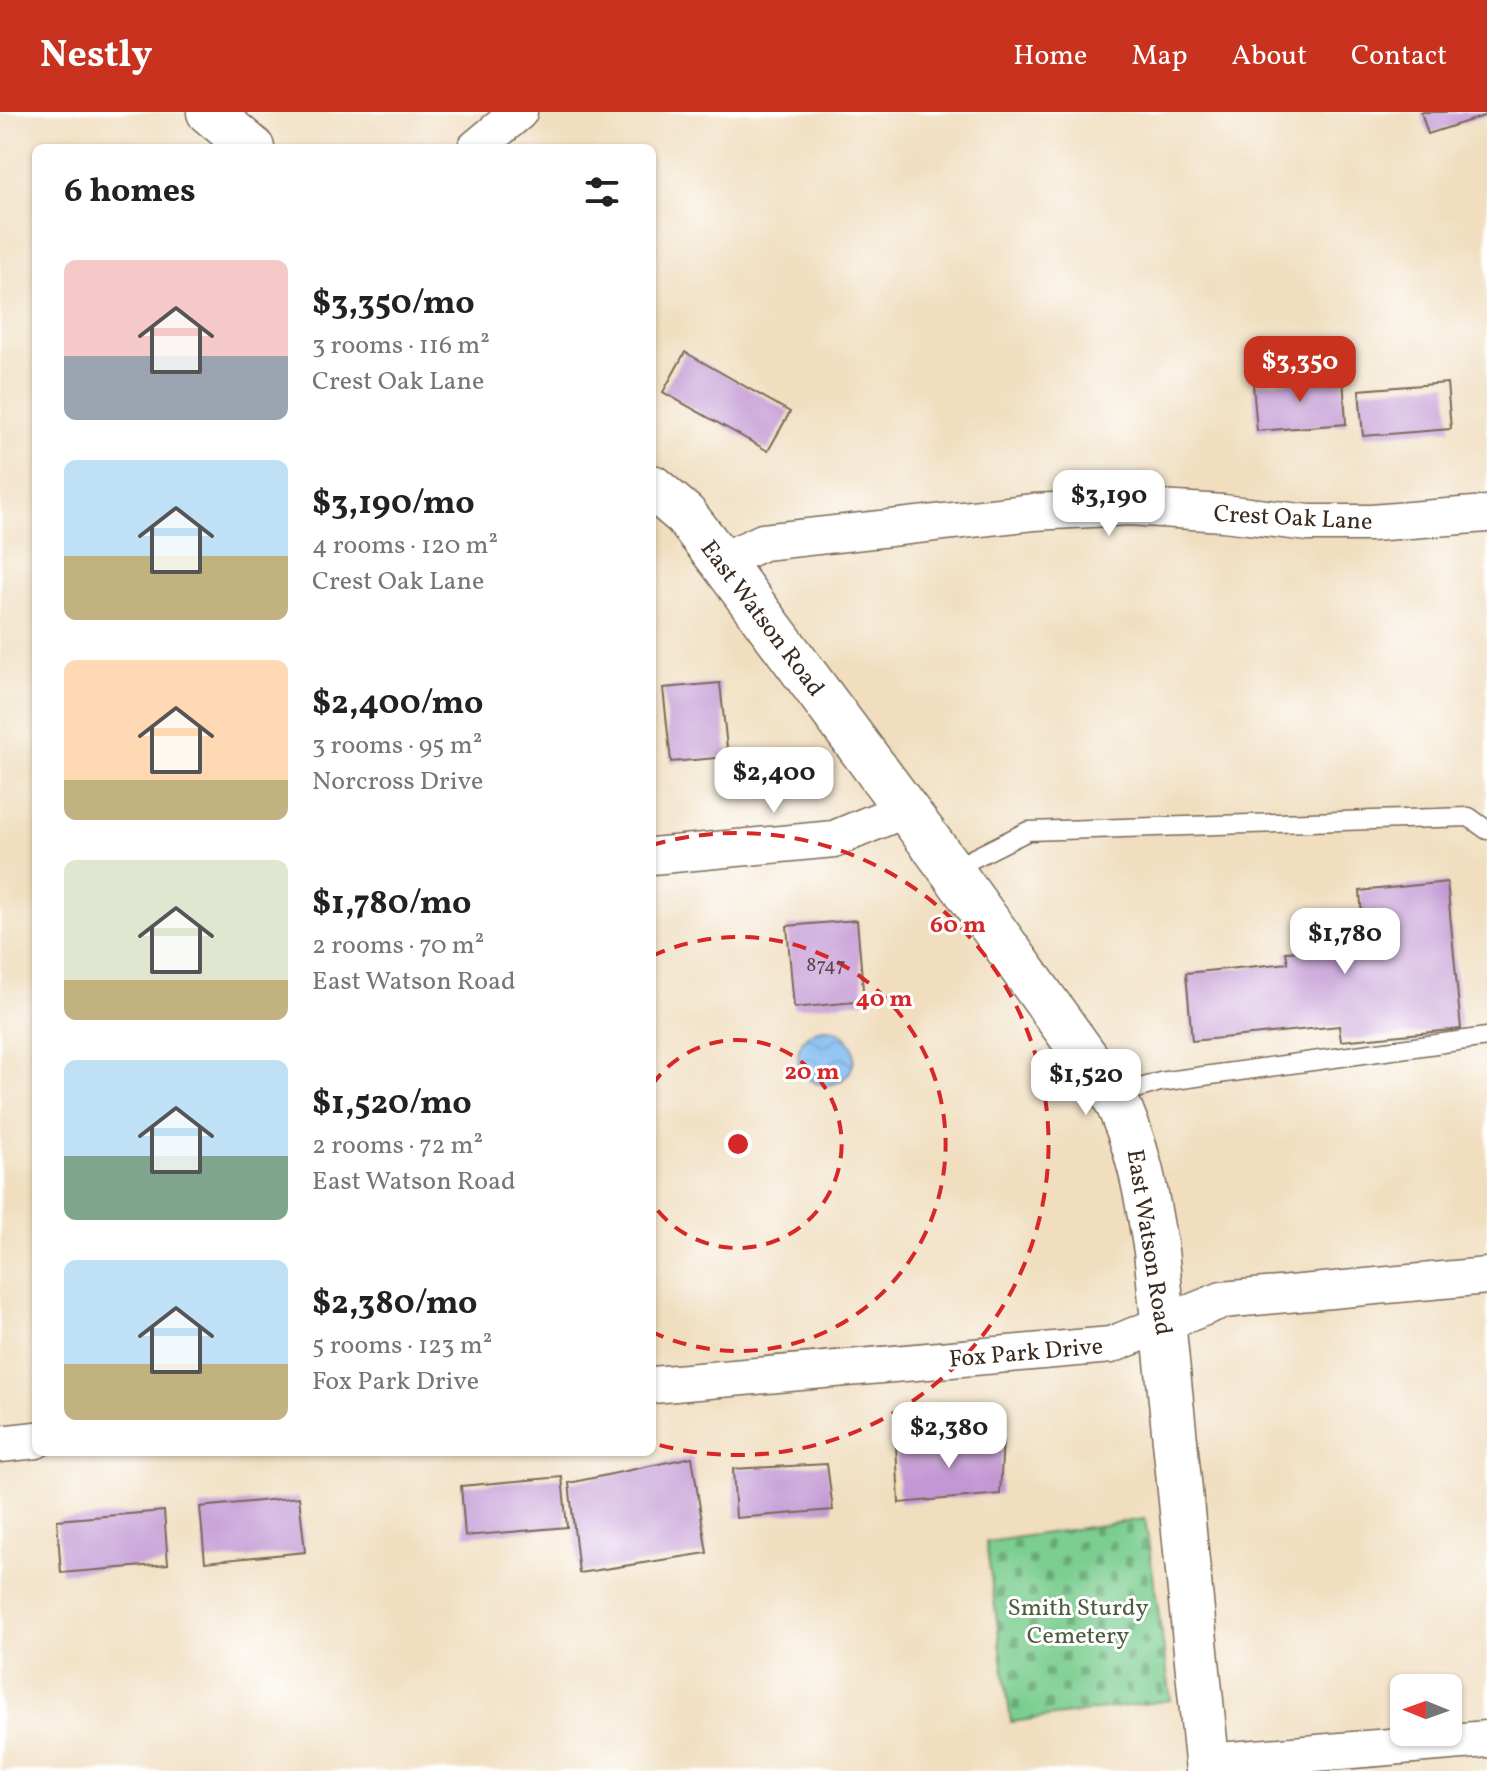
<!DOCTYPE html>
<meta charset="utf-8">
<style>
:root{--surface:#fff;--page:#f6f6f6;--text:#222;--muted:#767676;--accent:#c8321e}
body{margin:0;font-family:Vollkorn,serif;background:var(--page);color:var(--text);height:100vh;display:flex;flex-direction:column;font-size:30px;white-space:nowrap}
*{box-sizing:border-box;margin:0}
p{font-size:26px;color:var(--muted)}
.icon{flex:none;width:44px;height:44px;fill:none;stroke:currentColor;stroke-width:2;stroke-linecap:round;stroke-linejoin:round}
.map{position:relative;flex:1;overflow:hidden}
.drawer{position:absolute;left:32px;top:32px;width:624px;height:1312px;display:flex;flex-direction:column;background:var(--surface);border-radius:12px;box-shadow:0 2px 6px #0004}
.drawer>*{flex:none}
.needle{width:52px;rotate:271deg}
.tools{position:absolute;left:1390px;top:1562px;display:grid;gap:16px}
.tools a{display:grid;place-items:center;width:72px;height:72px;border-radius:12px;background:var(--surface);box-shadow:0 2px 6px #0004;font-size:40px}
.price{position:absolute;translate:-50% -68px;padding:0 18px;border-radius:16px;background:#fff;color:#222;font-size:26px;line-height:52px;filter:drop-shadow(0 2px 4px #0008)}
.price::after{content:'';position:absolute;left:50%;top:48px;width:24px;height:18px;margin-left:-12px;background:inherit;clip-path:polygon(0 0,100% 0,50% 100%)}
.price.on{background:var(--accent);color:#fff}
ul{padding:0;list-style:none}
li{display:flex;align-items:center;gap:24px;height:200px;padding:0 32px}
li span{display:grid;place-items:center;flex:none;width:224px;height:160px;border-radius:12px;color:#555}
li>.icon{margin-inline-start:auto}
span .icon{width:96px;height:96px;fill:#fffc;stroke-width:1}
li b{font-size:34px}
h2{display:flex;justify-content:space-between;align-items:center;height:96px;padding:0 32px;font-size:34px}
header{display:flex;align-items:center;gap:48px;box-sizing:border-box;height:112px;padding:0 40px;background:var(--accent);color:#fff}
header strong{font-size:38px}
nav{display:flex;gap:44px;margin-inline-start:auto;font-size:28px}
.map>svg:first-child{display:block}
.cemetery{fill:url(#cemetery-stones);stroke:#5c7c57;stroke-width:2}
.water{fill:url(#water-waves);stroke:#5c7286;stroke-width:2}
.building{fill:#c297d3}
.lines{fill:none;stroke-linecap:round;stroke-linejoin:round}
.service-casing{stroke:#7a6956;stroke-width:21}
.minor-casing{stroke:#7a6956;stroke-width:39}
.tertiary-casing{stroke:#7a6956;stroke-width:47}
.service{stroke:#fff;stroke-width:18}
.minor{stroke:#fff;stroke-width:36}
.tertiary{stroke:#fff;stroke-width:44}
.ring{fill:none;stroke:#d62828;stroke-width:4;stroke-dasharray:14 10}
.labels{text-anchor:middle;stroke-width:6;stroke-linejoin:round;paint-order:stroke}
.number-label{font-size:20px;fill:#5d454b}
.street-label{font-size:24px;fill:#3b2a1e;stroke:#fff}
.park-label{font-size:24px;fill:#4e5b40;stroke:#fff}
.centre{fill:#d62828;stroke:#fff;stroke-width:4}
.ring-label{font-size:24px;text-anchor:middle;font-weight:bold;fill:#d62828;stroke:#fff;stroke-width:6;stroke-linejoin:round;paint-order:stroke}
</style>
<header>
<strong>Nestly</strong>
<nav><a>Home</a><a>Map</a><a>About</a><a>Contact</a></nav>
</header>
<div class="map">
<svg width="1487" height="1659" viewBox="0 0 1487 1659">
<defs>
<pattern id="cemetery-stones" width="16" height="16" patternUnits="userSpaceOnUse" patternTransform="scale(2)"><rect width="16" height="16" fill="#7cce90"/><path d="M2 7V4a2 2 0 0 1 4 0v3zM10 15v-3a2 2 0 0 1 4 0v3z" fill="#67a775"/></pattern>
<pattern id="water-waves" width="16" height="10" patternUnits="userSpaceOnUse" patternTransform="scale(2)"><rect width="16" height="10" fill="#7cb9ef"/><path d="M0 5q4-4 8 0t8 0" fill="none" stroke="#6797c1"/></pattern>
</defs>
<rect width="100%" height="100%" fill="#fff"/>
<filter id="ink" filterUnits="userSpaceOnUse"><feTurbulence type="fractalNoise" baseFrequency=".0125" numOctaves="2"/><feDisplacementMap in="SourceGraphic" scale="16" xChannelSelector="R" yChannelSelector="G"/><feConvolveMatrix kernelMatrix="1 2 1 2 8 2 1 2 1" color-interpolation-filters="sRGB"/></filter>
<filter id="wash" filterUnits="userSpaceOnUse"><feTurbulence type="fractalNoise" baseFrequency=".006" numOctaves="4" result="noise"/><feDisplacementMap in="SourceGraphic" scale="32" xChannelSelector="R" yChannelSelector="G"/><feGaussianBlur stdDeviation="1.8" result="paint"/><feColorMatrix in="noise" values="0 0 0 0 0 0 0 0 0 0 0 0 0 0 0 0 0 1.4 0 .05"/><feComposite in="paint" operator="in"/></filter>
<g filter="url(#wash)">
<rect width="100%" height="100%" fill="#f0debf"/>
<path class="cemetery" d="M1145 1407 1171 1588 1011 1610 986 1430Z"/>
<path class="water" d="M798 945a28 28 0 1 1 56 0a28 28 0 1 1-56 0Z"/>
<g id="blocks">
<path class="building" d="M1421 0H1487V3L1428 22Z
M685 240 790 300 768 339 663 280Z
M1343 265 1346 312 1257 319 1253 272Z
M1447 271 1451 317 1363 324 1359 278Z
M720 571 728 645 671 650 663 576Z
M1447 770 1461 917 1341 929 1339 914 1192 929 1186 861 1288 851 1286 840 1301 839 1298 812 1362 806 1360 779Z
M857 808 864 889 794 896 787 814Z
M1003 1326 1000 1382 899 1391 896 1333Z
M692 1345 707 1441 579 1461 569 1371Z
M827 1352 833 1398 736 1406 733 1357Z
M562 1365 567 1415 465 1424 461 1374Z
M299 1385 305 1440 205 1450 200 1395Z
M164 1399 168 1452 61 1461 57 1408Z"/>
</g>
</g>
<g filter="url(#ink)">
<use href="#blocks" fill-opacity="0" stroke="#7a6956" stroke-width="2"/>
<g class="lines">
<g class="service-casing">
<path id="service" d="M952 757 1028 719 1469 705 1487 718
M1114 984 1160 970 1487 925"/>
</g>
<g class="minor-casing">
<path id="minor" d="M476 36 519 0
M721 449 763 430 1034 400 1129 395 1223 401 1309 411H1371L1487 402
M652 744 834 727 906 697
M652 1273 1111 1233 1222 1188 1487 1164
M0 1332 36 1328
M1207 1650 1487 1627"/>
</g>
<g class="tertiary-casing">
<path id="tertiary" d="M209 0 252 36
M652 375 685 403 721 449 951 758 1114 984C1139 1034 1147 1085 1156 1139L1208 1659"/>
</g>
<use href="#service" class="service"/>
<use href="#minor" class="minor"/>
<use href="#tertiary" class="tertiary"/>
</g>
</g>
<g class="ring">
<path d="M652 973A104 104 0 1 1 652 1091"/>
<path d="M652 844A207 207 0 1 1 652 1220"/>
<path d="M652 733A311 311 0 1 1 652 1331"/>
</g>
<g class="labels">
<g class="number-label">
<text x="826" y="859">8747</text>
</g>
<g class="street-label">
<text transform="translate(1293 405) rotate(3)" y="8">Crest Oak Lane</text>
<text transform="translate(763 506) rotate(53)" y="8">East Watson Road</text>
<text transform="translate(1150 1130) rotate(81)" y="8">East Watson Road</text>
<text transform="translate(1026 1240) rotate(-5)" y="8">Fox Park Drive</text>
</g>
<g class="park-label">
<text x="1078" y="1503">Smith Sturdy<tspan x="1078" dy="28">Cemetery</tspan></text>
</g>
</g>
<circle cx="738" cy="1032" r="12" class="centre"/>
<g class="ring-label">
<text x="958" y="820">60 m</text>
<text x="884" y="894">40 m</text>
<text x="812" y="967">20 m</text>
</g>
</svg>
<div class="tools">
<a><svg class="needle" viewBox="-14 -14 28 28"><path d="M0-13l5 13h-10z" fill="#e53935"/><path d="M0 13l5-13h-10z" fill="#767676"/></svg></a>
</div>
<b class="price on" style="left:1300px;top:292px">$3,350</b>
<b class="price" style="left:1109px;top:426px">$3,190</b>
<b class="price" style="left:774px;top:703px">$2,400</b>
<b class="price" style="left:1345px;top:864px">$1,780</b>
<b class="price" style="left:1086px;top:1005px">$1,520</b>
<b class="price" style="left:949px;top:1358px">$2,380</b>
<section class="drawer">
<h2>6 homes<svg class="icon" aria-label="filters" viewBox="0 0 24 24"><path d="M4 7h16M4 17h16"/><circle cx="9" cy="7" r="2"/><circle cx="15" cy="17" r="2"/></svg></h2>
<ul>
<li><span style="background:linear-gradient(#f6c9c9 60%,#9aa5b1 0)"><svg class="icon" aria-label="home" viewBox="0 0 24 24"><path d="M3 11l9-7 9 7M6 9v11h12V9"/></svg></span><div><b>$3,350/mo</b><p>3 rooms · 116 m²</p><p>Crest Oak Lane</p></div></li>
<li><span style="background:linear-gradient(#bfe0f5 60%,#c2b280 0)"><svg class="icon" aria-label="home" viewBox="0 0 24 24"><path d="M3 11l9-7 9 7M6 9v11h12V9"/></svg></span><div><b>$3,190/mo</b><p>4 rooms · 120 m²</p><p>Crest Oak Lane</p></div></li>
<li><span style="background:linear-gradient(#ffd9b3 75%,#c2b280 0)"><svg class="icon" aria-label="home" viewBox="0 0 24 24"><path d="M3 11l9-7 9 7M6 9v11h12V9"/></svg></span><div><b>$2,400/mo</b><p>3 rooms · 95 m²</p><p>Norcross Drive</p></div></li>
<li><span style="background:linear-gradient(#dfe7d0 75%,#c2b280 0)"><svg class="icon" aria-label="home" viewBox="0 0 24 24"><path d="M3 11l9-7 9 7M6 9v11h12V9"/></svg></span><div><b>$1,780/mo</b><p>2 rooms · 70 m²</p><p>East Watson Road</p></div></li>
<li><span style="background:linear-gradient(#bfe0f5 60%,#7fa58c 0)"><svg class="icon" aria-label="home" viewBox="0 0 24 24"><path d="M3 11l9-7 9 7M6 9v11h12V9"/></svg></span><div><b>$1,520/mo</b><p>2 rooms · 72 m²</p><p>East Watson Road</p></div></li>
<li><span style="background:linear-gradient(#bfe0f5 65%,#c2b280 0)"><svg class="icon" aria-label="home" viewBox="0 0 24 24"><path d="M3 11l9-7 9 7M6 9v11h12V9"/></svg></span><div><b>$2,380/mo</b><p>5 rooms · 123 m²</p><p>Fox Park Drive</p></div></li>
</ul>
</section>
</div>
